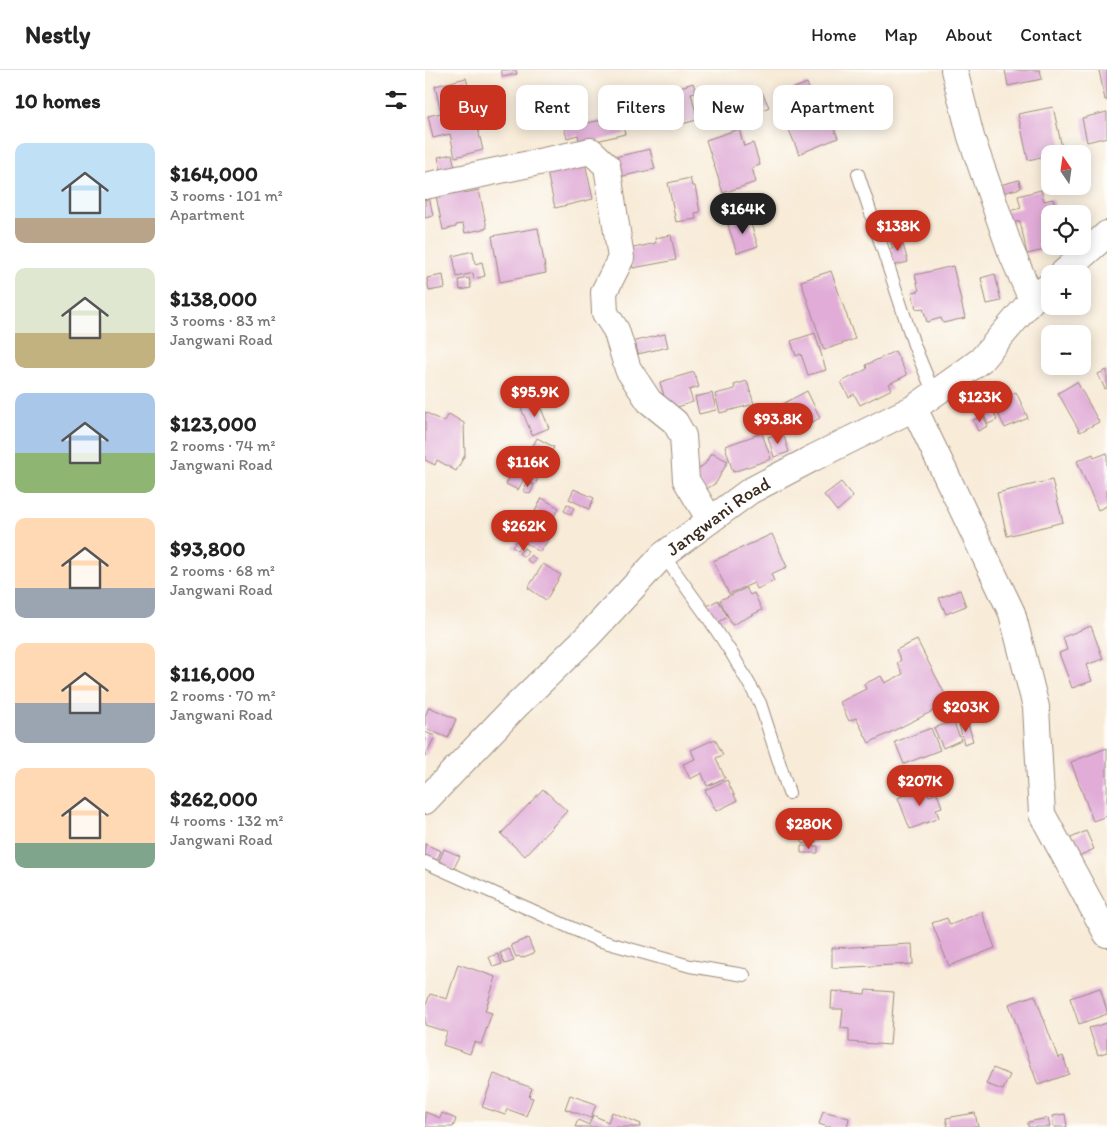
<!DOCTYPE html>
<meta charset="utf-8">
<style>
:root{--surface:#fff;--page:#f2f2f2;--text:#222;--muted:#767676;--line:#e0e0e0;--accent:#c8321e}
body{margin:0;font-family:Itim,sans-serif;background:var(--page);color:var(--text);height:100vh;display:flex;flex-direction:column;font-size:19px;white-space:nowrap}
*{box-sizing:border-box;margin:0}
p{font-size:16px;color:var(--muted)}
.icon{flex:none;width:28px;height:28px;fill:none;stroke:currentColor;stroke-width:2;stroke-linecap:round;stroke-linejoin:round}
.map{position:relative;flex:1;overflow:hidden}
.sheet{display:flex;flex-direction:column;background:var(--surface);width:425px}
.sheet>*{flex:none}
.hud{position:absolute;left:15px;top:15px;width:475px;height:45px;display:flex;gap:10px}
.needle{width:32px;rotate:347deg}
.tools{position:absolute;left:616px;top:75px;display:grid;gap:10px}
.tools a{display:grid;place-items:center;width:50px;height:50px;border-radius:10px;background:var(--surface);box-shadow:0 2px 12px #0003;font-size:25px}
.price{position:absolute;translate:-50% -42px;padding:0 11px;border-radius:18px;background:var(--accent);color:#fff;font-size:16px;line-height:32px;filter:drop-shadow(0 1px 2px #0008)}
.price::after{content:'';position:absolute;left:50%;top:30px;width:15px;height:11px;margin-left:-8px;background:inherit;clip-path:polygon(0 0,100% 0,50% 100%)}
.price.active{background:#222;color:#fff}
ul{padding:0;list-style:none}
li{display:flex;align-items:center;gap:15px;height:125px;padding:0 15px}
li span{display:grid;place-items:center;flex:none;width:140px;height:100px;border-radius:10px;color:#555}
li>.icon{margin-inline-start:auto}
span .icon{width:60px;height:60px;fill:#fffc;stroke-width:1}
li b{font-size:21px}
h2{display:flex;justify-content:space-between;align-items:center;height:60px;padding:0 15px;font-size:21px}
.tag{padding:0 18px;border-radius:10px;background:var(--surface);box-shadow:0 2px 12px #0003;font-size:18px;line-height:45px}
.tag.active{background:var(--accent);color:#fff}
header{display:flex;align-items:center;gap:30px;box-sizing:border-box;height:70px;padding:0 25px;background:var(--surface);border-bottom:1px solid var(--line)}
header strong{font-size:24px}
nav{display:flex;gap:28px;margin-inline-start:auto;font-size:18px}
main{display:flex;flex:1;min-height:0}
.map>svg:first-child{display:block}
.building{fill:#e1add8}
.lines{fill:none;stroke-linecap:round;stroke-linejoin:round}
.service-casing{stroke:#9a8a7b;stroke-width:14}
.minor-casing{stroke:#9a8a7b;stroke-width:28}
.service{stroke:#fff;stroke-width:12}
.minor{stroke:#fff;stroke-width:26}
.labels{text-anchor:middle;stroke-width:4;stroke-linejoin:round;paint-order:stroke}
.street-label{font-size:19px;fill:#3b2a1e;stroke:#fdfcf7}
</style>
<header>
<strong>Nestly</strong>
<nav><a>Home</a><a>Map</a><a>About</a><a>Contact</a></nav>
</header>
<main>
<section class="sheet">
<h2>10 homes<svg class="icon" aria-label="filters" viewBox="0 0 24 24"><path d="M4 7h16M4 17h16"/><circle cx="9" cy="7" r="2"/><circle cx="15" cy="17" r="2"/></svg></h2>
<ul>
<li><span style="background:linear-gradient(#bfe0f5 75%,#b9a48a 0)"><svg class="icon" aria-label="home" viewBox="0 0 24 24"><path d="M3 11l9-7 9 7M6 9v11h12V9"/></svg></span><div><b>$164,000</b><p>3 rooms · 101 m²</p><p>Apartment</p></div></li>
<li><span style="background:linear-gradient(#dfe7d0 65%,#c2b280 0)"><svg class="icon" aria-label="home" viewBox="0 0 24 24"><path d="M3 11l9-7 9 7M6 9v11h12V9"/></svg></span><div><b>$138,000</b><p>3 rooms · 83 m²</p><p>Jangwani Road</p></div></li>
<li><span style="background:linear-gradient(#a9c7e8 60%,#8fb573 0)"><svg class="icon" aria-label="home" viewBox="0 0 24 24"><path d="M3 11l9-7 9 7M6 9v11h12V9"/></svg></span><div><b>$123,000</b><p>2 rooms · 74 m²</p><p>Jangwani Road</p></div></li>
<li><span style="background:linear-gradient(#ffd9b3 70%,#9aa5b1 0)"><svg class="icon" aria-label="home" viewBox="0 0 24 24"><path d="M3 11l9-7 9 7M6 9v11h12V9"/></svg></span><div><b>$93,800</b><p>2 rooms · 68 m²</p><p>Jangwani Road</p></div></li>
<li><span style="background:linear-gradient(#ffd9b3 60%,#9aa5b1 0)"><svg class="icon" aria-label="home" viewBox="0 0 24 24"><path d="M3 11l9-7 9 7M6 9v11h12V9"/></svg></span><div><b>$116,000</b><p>2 rooms · 70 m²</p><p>Jangwani Road</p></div></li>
<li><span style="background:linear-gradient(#ffd9b3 75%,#7fa58c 0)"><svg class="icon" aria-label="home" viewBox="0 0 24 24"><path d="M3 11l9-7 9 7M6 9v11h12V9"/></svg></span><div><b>$262,000</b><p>4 rooms · 132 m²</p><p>Jangwani Road</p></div></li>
</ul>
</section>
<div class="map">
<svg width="682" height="1057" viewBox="0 0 682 1057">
<rect width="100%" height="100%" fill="#fdfcf7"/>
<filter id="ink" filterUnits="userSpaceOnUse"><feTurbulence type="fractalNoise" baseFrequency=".02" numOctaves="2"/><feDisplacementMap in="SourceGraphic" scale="10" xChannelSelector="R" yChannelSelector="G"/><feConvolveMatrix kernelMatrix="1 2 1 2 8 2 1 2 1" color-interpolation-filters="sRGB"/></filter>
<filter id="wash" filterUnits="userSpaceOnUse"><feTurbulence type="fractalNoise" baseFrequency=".0096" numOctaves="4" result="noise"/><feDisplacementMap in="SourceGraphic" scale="20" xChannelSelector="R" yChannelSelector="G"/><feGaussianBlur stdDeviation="1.12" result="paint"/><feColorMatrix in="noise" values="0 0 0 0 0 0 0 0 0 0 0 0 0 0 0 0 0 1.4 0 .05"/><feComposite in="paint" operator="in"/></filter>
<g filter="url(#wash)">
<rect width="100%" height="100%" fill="#f8ebd8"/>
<g id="blocks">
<path class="building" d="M76 0H91L92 4 78 7Z
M580 0H615L617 9 583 16Z
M674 0H682V30H680Z
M41 8 48 35 34 38 37 50 50 47 58 80 30 87 25 64 8 68 3 46 16 43 10 16Z
M268 13 271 22 266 23 271 43 277 42 279 48 239 59 237 52 227 55 219 26 241 20 248 42 258 39 252 18Z
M382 13 394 46 403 43 413 68 374 84 350 26Z
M337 22 344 37 323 47 316 32Z
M191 30 193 38 188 40 192 55 197 54 200 64 155 75 153 65 142 68 134 40 153 35 158 54 181 49 177 34Z
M628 37 638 82 625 84V85L603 90 593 44Z
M682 42V67L662 72 657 48Z
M314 59 319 76 328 73 335 95 327 98 331 112 298 123 281 70Z
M225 79 230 99 194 107 190 87Z
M27 84 31 102 17 105 13 87Z
M160 93 168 129 130 138 122 102Z
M265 108 267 116H270L275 142 270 143 271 149 251 152 243 113Z
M37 110 40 123 54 120 62 158 40 163 38 154 31 155V157L18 160 9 116Z
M594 110 596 118 573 124 571 116Z
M616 120 619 131 628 129 632 144H625V176L632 177 602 184 595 151 582 154 579 142 596 138 593 126Z
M4 126 8 146 0 148V127Z
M324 148 333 176 312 183 303 155Z
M113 158 121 203 75 212 67 166Z
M246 165 251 190 208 198 204 179 231 173 230 168Z
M476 167 483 192 468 196 464 179H468L465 171Z
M48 181 50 194 57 192 60 206 49 209 48 203 32 207 28 186Z
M528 196 540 248 518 253 516 248 502 252 498 238 491 239 487 222 494 221 490 205Z
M406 201 430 269 399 280 376 211Z
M570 204 576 231 562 234 556 208Z
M18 205 20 218 4 221 2 208Z
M44 208 46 218 35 220 34 210Z
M390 263 401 300 383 305 376 284 371 286 366 271Z
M240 264 243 277 213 284 210 271Z
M470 281 482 305 464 314 467 319 435 335 429 324 424 327 416 312 442 299 441 295Z
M682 300V318L680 319 673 304Z
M269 302 274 317 264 320 268 332 243 340 235 312Z
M322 311 329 334 295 343 290 324 310 319 309 315Z
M652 312 674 352 655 362 633 323Z
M382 321 395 348 366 363 352 337Z
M591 322 603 348 580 358 568 333Z
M287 323 291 340 274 344 270 327Z
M113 331 124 358 107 365 96 338Z
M566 337 572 350 563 354 557 341Z
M0 342 19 352 24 344 39 353 40 385 31 401 12 390 10 395 0 390Z
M558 346 563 356 553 361 548 350Z
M337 363 346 389 308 402 300 376Z
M358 363 364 382 349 387 343 367Z
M112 368 129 377 120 395 103 386Z
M286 383 303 391 291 413 280 420 269 402 280 394Z
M682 383V436L673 440 652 391 668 384 669 388Z
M100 390 117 398 114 404 97 395Z
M88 401 100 407 93 420 81 414Z
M106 404 113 408 110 415 103 411Z
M627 410 638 452 582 466 572 423Z
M102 412 109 416 105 424 98 421Z
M416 412 428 427 412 441 399 425Z
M149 419 169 428 164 439 144 429Z
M117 428 134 438 127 450 110 441Z
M142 434 149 438 146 445 139 441Z
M102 447 128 463 115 482 90 466Z
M347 464 362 497 346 504 349 511 332 519 329 513 304 524 288 491Z
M92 470 97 474 92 480 87 477Z
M99 478 103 481 99 487 94 483Z
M106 485 111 489 107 494 102 490Z
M118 494 136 505 121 530 103 518Z
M321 518 325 525 329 523 337 540 307 555 295 530Z
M535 520 541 536 521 544 514 528Z
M293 530 303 547 292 553 282 536Z
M666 556 678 589 661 595 667 611 647 618 634 583 642 580 638 567Z
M492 570 523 630 510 636 512 639 444 673 431 648 424 651 415 632 441 619 439 614 456 606 460 613 478 604 472 593 476 590 471 580Z
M4 637 31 649 23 668 0 658V646Z
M528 651 536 670 518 678 509 658Z
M543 653 548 671 539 674 534 655Z
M506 658 515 680 479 694 470 672Z
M0 662 10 666 0 687Z
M290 669 298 685 291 688 300 708 282 716 277 703 265 709 258 694 270 689 266 680Z
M682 678V746L668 751 646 692Z
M302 710 312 731 291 741 280 720Z
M500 717 504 726 512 723 517 737 511 739 514 748 485 759 473 728Z
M118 719 142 741 100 786 76 764Z
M661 761 669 779 650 788 642 770Z
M386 765V769L391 768V772L377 774 376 766Z
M0 774 16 781 12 790 0 785Z
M376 776H393V783H376Z
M19 779 35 786 28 800 13 793Z
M557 842 570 878 524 896 507 853 522 848 525 855Z
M103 868 109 883 96 888 94 886 91 887 86 875Z
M487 874 488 894 407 898V878Z
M84 879 89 891 80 894 75 883Z
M73 884 77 894 68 897 64 887Z
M33 894 71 907 60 941 67 943 56 974 49 972 45 984 18 975 22 962 0 955V938L5 924 22 929Z
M675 918 682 941V944L654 954 645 928Z
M441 920 469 922 465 975 424 972V959L416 958 418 939H406L407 921 440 924Z
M610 925 633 988 638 986 644 1004 613 1015 584 934Z
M682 953V982L673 985 664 958Z
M568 998 585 1005 578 1020 561 1014Z
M69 1004 107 1018 104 1027 108 1028 101 1046 82 1039 80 1045 57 1037Z
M145 1025 171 1034 166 1048 140 1039Z
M398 1041 424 1048 422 1057H403L394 1054Z
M0 1042 15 1048 17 1043 31 1049 28 1057H0Z
M187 1042 216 1054 215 1057H150L153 1050 164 1055 168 1045 183 1052Z
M550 1043 553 1057H523L521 1048Z
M640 1044 642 1057H629L627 1046Z
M623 1048 625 1057H603V1052Z"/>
</g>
</g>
<g filter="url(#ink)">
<use href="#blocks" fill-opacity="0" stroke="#9a8a7b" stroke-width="1"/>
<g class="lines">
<g class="service-casing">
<path id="service" d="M433 104 489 275 509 324
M238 485 284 549 307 584 335 633 364 723
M0 792 173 870 265 896 319 905"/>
</g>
<g class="minor-casing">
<g id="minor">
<path d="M529 0 546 67 585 179 607 230"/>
<path d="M0 116 166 81 182 96 196 188 179 222 180 243 191 260 203 299 224 331 250 352 258 366 261 410 285 450"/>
<path d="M637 204 682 164"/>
<path d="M489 338 587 543 611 637 617 744 682 864"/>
<path id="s1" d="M0 731 90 637 163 566 238 485 325 421 388 388 489 338 533 307 556 290 607 230 625 215"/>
</g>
</g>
<use href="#service" class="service"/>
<use href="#minor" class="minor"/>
</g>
</g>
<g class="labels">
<g class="street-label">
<text dy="7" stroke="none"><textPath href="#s1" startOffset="410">Jangwani Road</textPath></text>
</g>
</g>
</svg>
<div class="tools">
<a><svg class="needle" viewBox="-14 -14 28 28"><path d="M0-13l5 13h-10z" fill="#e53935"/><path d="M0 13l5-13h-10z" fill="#767676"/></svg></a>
<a><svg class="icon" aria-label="locate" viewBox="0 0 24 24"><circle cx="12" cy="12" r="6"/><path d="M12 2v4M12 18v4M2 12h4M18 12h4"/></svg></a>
<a>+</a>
<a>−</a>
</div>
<b class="price active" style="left:318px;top:165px">$164K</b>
<b class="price" style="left:473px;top:182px">$138K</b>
<b class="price" style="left:110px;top:348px">$95.9K</b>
<b class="price" style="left:555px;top:353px">$123K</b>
<b class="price" style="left:353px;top:375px">$93.8K</b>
<b class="price" style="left:103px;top:418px">$116K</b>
<b class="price" style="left:99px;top:482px">$262K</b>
<b class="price" style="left:541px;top:663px">$203K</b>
<b class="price" style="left:495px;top:737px">$207K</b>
<b class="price" style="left:384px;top:780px">$280K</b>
<div class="hud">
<a class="tag active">Buy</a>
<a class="tag">Rent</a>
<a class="tag">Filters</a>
<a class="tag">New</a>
<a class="tag">Apartment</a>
</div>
</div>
</main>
